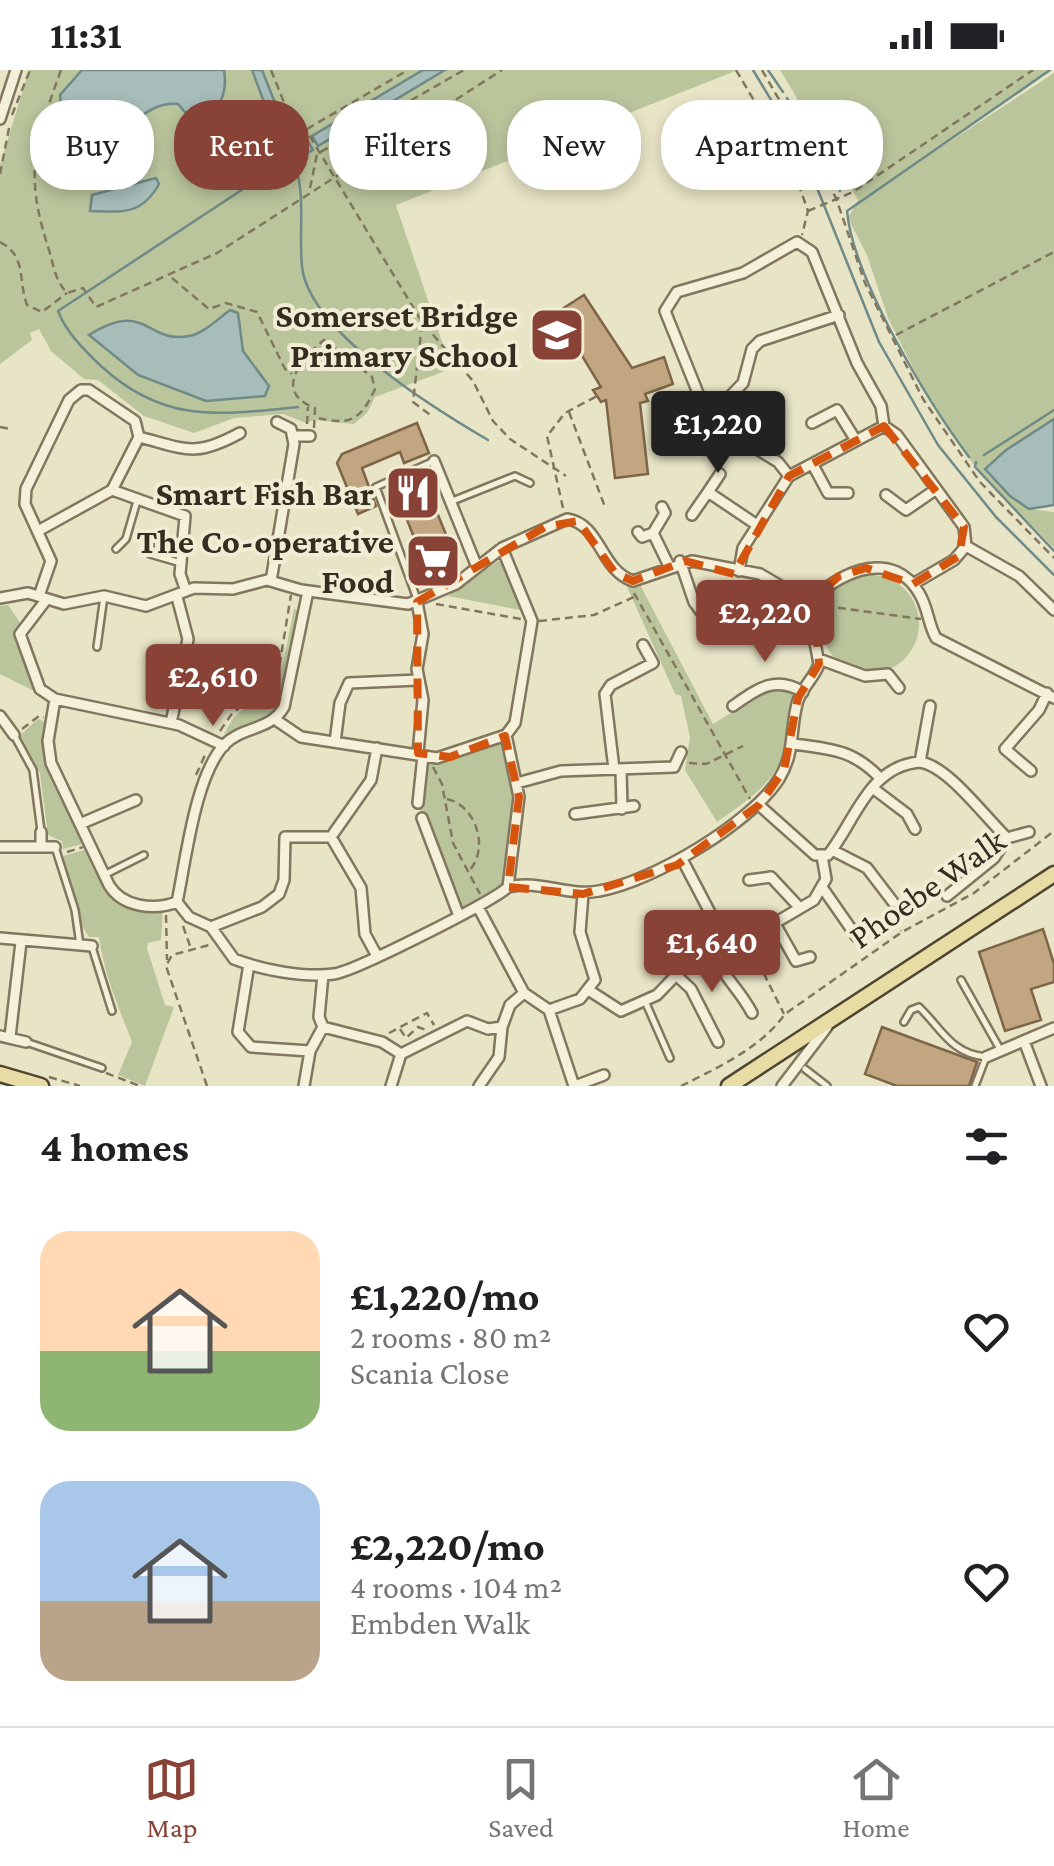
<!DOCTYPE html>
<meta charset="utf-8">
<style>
:root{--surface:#fff;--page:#f2f2f2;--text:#202124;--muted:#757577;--line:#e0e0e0;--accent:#894236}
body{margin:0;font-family:"Crimson Pro",serif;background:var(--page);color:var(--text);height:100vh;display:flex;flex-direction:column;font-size:38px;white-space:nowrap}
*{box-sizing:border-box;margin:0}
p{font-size:32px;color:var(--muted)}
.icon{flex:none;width:55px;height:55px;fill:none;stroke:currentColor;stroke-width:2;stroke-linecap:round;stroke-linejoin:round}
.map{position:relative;height:1016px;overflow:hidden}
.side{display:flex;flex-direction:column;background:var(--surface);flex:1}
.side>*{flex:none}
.top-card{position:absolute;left:30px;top:30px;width:995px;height:90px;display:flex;gap:20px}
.price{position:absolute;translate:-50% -85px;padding:0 22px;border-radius:10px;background:var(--accent);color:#fff;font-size:32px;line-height:65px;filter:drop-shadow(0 2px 5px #0008)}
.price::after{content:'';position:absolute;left:50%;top:60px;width:30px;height:22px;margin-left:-15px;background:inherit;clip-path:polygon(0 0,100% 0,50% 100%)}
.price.on{background:#222;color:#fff}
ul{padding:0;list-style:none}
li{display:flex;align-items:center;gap:30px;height:250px;padding:0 40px}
li span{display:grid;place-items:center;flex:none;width:280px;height:200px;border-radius:30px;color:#555}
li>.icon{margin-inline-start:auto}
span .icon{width:120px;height:120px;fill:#fffc;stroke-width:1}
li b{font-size:42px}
h2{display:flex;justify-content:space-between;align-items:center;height:120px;padding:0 40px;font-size:42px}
.chip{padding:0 35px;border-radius:40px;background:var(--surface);box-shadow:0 5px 15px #0003;font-size:35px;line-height:90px}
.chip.on{background:var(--accent);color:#fff}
.status{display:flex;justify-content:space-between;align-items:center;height:70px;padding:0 50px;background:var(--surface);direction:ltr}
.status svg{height:28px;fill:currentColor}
.menu{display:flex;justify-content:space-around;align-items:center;height:140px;border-top:2px solid var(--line);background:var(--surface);font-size:28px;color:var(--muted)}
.menu a{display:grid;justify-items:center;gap:5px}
.menu .on{color:var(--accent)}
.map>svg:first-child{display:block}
.green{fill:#bac59c}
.water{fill:#a7bdba;stroke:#6f8a87;stroke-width:2.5}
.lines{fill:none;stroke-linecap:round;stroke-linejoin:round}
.stream{stroke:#6f8a87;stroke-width:2.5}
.building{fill:#c2a681;stroke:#7e6547;stroke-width:2.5}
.lane-casing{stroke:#82775e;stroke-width:10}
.street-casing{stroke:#82775e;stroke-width:14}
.primary-casing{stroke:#504532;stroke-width:19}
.path{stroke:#82775e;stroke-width:2.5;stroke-dasharray:8 5;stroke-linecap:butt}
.lane{stroke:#f4f0d9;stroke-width:5}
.street{stroke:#f4f0d9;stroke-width:9}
.primary{stroke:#e7dca3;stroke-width:14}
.marked{fill:none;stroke:#d6550e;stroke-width:8;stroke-dasharray:20 12;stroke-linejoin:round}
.labels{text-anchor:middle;stroke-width:8;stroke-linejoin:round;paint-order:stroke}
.poi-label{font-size:35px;font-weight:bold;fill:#342d20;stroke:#f1edd5;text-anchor:end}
.street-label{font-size:35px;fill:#342d20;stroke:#f1edd5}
</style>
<div class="status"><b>11:31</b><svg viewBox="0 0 49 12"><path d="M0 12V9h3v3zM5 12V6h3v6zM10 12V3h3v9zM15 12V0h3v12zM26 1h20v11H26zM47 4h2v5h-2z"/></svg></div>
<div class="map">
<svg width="1054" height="1016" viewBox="0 0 1054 1016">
<rect width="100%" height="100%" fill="#e8e4c6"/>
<path class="green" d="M29 0H738L396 135 451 299 375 327 367 343 354 354 315 350 306 353 283 344 234 348 194 363 144 346 98 310 84 309 51 281 39 259 30 263 32 270 0 294V95Z
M780 0H1052L888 112 1054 3V349L1024 369 987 404 1029 439 1054 442V478L975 397 922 316 888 248 867 185 848 148 858 130Z
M502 491 525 541 448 526 498 491Z
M821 554a49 49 0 1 1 98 0a49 49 0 1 1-98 0Z
M623 508 638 511 713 654 771 618 794 622C787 638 789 653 787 670 780 711 748 730 717 752L685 700 690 667 681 626 675 624Z
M8 535 21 554 15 572 40 624 0 604V536Z
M294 539 299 540 279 633 271 644 224 664 233 648 280 608Z
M38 649 45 652V682L86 773 63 779 62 771 48 765 40 703 19 666Z
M506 665 517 713 508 817 459 846 418 733 423 686 437 688Z
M88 779 111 823 163 839 161 870 148 873 147 878 165 935 174 937 145 1016 118 1005 132 972C118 936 104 904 99 867H89L81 854 63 786Z"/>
<path class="water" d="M82 0H224C228 24 220 37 201 53L206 76 199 85 190 86 180 78 184 63 192 61 194 53 178 34C138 30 131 77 76 62L61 37 60 25Z
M252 0H262L292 76 308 71 313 80 303 85 285 82 268 96 267 82 279 72Z
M423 0H445L318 76 312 66Z
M156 108 159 114C142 145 123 142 90 141L92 125Z
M230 240 238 243 243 281 269 316 265 326 206 331 138 305 89 265C147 229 145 274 189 266 203 264 219 248 230 240Z
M1054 349V435L1029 439 1010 426 985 399 1006 380Z"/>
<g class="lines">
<path class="stream" d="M753 0 803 83 879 272 938 375 996 447 1054 505
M768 0 783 22
M787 28 840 121
M290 83C308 119 298 157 302 196 308 261 435 339 488 370
M271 95 272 100 58 241C66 262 84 280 101 296 164 354 218 345 298 337
M984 385 1054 340
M969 387C928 332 853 208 847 141L1050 0
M976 392 975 397 1054 481"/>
</g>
<path class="building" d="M584 225 632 298 664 287 673 314 645 324 648 331 640 333 648 404 615 408 606 330 601 332 593 320 601 317 556 243Z
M417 353 429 383 404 393 400 382 362 398 376 436 358 444 337 393 342 384Z
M425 413 458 494 418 510 408 488 420 483 397 424Z
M1043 859 1054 894V912L1031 919 1041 950 1005 961 979 882Z
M882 957 977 992 969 1016H897L865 1004Z"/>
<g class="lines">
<g class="lane-casing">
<path id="lane" d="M450 432 515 406 530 413
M150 470V484L181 493
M116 479 126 469 137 431
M417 529 376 417 434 391
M97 577 104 526
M14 665 33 700 41 761
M55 777 75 840 80 875
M106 804 144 785
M650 860 684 899
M92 877 112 941
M961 910 1001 981
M645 931 670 988
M904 952 911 940 919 937C941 958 951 984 986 987L975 1016
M26 972 102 998
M805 999 827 1016"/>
</g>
<g class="street-casing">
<path id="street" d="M0 49 16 0
M713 344 743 313 752 279 760 271 839 245
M812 353 837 340 855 369
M295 366H310
M139 367C186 379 194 388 240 363
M434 391 477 497
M813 395 828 423H848
M789 406 778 392 744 371 702 333 665 241 677 222 743 203 797 172 812 182 857 293 881 336 884 356 897 365 964 457 966 476 954 490 913 514
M112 420 185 446 180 504 186 521
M708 422 720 404
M886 425 906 440 935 420
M662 437 665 443 653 463 670 498
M692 445 708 422 757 455
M38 461 112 420 139 367 135 351 89 320H81L69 330 26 419 25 434 51 491 39 526
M638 462 642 467 653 463
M966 476 1019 506 1054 540
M680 491 694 532 708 551 704 565
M739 501 743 478 789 406 884 356
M271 511 294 374 291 359 277 352
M0 528 28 523 64 534 104 526 146 536 194 518 233 519 267 510 301 520 408 534 456 514 502 478 567 449C601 454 600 500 633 511L692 491 760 504 794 524 816 527C843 500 894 480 919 523 928 537 928 554 936 568L1054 628
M46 530 20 564 40 619 55 629 179 655 224 676
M417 532 423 564 417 599 423 630 418 683
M708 551 727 550
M819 589 865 606 888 604 899 618
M55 629 48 671 51 693 109 815C122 837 154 841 177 832
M733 636C757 619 775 605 803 622
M0 646 14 665
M276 650 301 667 437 688 506 665 515 653 532 551 502 478
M171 653 188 569 177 527
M335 672 340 633 349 613 418 610
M794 674C832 679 854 680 881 709
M920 692 930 636
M614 699 605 624 611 615 653 593 643 575
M621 699 622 739
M1031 701 1005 679 1039 640 1047 623
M517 713 561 701 674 697 681 682
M874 719 907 744 915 759
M418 733 423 686
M759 735 815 785H828C855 752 868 696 920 692 948 696 984 746 1007 768
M575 744 634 736
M422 748 459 846
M80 754 136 730
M41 762V777
M331 767 361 818 365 864 377 886
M0 777H55
M832 780 867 798 893 832
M683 791 727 875
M749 810 771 807 799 837
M508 817C539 809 569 827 599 821 652 812 751 753 779 709 795 683 790 661 797 634 800 619 814 609 819 594L811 551 816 527
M824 820 856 866
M947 826 994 788 1007 768 1029 762
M177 832 189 847 211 857 234 889C262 900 304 908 334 904 355 901 492 832 508 817L519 727 506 665
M177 832C186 790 195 705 225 674 243 656 270 661 284 637L308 521
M478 837 524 923 549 940 580 929 595 910 580 862 583 824
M774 852 796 891 810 887
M211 857 262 837 279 824 284 810 285 767H331L371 710 377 678
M0 868 92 876
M714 885C725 909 740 920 752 943
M249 894 238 962 251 977 310 981 323 957
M323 905 319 947 323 957 382 972 401 984 467 951 488 959 502 957 510 935 524 923
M676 905 691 919 718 972
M590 921 621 941 657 925 680 901 727 875 746 870 814 830 826 809 822 786
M549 940 574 1016
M0 966 26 972
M10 967 21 872
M1024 971 1041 1016
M986 987 1054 958
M304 1016 310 981
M391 1016 401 984
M479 1016 499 987 502 957
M575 1016 604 1005
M782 1016 827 957"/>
</g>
<g class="primary-casing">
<path id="primary" d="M0 1004 41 1016
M729 1016 1054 804"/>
</g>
<path class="path" d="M61 0C34 75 24 103 49 180 54 197 55 210 67 223L83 218 96 237 217 183 502 0
M271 0 289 45 306 60 422 252 473 311 493 351 510 369 566 406
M736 0 791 93 808 141 802 165
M762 0 836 128 865 213 923 329 980 412 1054 488
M12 45 30 0
M307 59 408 0
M0 104 10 53
M310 118 317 84 464 0
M808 141 853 122 1033 0
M0 172C27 186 18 211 27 235L42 242 67 223
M172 208 209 239 226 233 257 242 285 299 292 304
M422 254 413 332 433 347
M896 265 1054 182
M569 342 605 437
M307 354 308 337
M0 357 10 359
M314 358 315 338C272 322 302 288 324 270L372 307 375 319C360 351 350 356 314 347
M563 438 547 366 565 343 597 326
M634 523 750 729
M436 534 521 549
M825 536 921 549
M539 551 594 545 636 526
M22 659 39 646 44 647
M220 661 231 645 278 604 291 525
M689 693 706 694 743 676
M433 697 442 714 453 773 480 824
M196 705 205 685
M447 729C477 736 490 780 468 802
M67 782 83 777
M886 839 901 861
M166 845 167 890
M183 856 190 876
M752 880 784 944
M400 959 406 968 418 957 426 960
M389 963 427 943 434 955
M106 1003 140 1016
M49 1007 80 1016
M207 1016 166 896 172 885 213 874
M681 1016C717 998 761 978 785 944L902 862 974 823 1054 761"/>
<use href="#lane" class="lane"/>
<use href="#street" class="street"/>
<use href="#primary" class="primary"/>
</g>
<path class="marked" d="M884 356 964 457 959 486 913 514 866 498 839 506 814 528 819 594 798 628 784 700 759 735 677 795 583 824 508 817 519 727 505 666 450 687 418 683 417 532 545 457 578 451 615 503 633 511 685 491 734 504 789 406Z"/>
<defs>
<g id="school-square" transform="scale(2.875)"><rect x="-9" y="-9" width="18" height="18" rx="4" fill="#894236" stroke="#f1edd5"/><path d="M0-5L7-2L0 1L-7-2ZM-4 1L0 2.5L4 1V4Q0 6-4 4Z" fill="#fff"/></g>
<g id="restaurant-square" transform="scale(2.875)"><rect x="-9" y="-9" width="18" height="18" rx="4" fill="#894236" stroke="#f1edd5"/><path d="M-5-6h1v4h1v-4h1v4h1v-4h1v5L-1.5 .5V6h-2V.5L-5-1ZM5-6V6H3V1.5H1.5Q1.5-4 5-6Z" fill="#fff"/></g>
<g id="supermarket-square" transform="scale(2.875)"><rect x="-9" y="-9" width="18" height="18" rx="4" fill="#894236" stroke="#f1edd5"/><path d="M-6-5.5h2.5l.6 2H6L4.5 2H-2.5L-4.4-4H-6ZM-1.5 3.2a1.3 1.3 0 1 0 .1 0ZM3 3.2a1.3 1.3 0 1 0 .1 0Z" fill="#fff"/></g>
</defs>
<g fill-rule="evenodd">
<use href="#school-square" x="557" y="265"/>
<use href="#restaurant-square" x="413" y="423"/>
<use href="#supermarket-square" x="433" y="491"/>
</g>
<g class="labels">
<g class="poi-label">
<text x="518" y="257">Somerset Bridge<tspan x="518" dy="40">Primary School</tspan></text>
<text x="374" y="435">Smart Fish Bar</text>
<text x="394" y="483">The Co-operative<tspan x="394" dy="40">Food</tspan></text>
</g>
<g class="street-label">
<text transform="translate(927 818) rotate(-35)" y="12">Phoebe Walk</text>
</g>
</g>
</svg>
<b class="price on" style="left:718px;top:406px">£1,220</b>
<b class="price" style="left:765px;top:595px">£2,220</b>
<b class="price" style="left:213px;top:659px">£2,610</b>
<b class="price" style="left:712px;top:925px">£1,640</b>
<div class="top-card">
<a class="chip">Buy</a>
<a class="chip on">Rent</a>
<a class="chip">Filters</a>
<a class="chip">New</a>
<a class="chip">Apartment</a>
</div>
</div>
<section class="side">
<h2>4 homes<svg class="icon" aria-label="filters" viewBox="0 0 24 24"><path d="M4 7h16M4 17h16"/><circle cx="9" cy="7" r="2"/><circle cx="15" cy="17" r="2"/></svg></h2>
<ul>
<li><span style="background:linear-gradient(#ffd9b3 60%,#8fb573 0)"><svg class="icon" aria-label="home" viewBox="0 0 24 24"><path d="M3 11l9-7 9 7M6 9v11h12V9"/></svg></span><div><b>£1,220/mo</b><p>2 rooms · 80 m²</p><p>Scania Close</p></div><svg class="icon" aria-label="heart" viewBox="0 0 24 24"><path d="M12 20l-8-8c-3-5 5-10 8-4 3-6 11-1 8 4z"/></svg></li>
<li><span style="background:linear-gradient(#a9c7e8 60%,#b9a48a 0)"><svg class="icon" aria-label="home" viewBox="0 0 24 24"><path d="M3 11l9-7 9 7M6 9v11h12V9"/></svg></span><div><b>£2,220/mo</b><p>4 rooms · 104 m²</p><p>Embden Walk</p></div><svg class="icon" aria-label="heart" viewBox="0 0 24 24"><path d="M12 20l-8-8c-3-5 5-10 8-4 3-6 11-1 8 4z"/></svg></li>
</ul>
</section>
<nav class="menu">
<a class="on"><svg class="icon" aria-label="map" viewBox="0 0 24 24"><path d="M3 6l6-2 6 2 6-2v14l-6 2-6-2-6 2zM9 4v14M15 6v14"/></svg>Map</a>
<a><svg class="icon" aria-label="saved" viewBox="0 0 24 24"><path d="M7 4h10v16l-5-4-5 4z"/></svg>Saved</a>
<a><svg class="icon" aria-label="home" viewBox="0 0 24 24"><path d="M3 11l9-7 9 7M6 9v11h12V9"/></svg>Home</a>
</nav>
